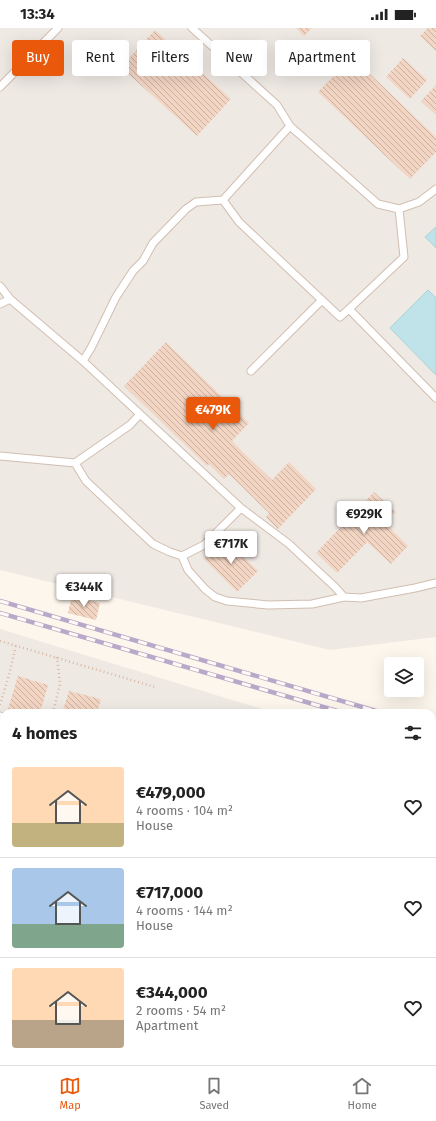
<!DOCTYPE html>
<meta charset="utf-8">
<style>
:root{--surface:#fff;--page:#f6f6f6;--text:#222;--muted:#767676;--line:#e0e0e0;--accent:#ea580c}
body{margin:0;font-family:"Fira Sans",sans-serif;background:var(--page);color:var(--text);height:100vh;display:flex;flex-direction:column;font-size:15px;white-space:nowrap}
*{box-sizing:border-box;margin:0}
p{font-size:13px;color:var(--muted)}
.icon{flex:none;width:22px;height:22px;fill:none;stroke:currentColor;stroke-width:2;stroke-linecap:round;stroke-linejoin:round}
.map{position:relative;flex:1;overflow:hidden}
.side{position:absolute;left:0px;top:681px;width:436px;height:356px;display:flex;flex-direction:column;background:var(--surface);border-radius:12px 12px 0 0;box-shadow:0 4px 16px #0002}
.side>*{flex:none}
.guide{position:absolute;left:12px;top:12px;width:412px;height:36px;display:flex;gap:8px}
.buttons{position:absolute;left:384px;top:629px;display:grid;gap:8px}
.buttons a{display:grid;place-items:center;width:40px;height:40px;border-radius:4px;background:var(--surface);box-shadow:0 4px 16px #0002;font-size:20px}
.price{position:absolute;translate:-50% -34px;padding:0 9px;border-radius:4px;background:#fff;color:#222;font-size:13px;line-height:26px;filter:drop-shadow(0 1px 2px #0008)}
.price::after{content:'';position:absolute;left:50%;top:24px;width:12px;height:9px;margin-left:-6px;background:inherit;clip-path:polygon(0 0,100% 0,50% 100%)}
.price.active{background:var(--accent);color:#fff}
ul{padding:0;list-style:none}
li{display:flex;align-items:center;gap:12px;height:100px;padding:0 12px}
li+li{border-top:1px solid var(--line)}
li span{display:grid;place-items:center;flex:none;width:112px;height:80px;border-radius:4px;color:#555}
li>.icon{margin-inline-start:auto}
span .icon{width:48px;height:48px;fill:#fffc;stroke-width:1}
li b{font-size:17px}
h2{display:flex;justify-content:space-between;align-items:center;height:48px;padding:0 12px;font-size:17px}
.pill{padding:0 14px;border-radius:4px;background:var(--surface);box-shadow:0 4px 16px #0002;font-size:14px;line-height:36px}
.pill.active{background:var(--accent);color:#fff}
.status{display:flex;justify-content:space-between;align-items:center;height:28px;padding:0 20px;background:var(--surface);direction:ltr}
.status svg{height:11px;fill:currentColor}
.menu{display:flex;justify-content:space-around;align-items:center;height:56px;border-top:1px solid var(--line);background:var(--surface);font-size:11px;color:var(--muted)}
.menu a{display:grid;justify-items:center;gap:2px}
.menu .active{color:var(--accent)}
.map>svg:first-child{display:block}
.residential{fill:#f5e8da}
.industrial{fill:#efe9e4}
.forest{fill:url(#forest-crowns)}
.water{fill:#bfe3e8;stroke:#a5d3da}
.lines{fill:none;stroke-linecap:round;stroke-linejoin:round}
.stream{stroke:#a5d3da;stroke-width:5}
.building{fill:url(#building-back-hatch)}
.lane-casing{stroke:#d1beb0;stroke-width:9}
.street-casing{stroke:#d1beb0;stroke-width:16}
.path{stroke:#d9b8a5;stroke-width:2.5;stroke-dasharray:1 3;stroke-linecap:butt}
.lane{stroke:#fff;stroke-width:7}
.street{stroke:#fff;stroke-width:14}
.rail-casing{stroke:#b9a8c9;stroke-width:4.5}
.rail{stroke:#fffaf3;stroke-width:3;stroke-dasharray:9;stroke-linecap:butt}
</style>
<div class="status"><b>13:34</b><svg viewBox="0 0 49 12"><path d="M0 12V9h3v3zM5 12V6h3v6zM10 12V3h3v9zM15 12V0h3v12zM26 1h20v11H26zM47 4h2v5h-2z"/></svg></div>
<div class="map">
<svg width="436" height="1037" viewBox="0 0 436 1037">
<defs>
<pattern id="forest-crowns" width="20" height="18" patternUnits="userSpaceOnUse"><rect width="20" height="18" fill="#d8ecc9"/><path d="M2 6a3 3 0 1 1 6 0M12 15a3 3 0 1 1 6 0" fill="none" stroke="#b4c2a5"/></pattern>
<pattern id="building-back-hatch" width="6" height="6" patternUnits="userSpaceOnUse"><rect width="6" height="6" fill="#f3d5c3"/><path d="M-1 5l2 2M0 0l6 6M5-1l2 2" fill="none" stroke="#cab0a1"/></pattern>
</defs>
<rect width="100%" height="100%" fill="#fdf6ec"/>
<path class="residential" d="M0 702 4 703V1033H311L307 1037H0Z"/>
<path class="industrial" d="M0 0H436V609L330 622 0 542Z
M0 601 275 685H4V703L0 702Z
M432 752 436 753V832L432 851Z"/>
<path class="forest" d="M436 997V1037H418L419 1033H432V1000Z"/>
<path class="water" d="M436 199V220L425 209Z
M428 262 436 270V347L390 300Z"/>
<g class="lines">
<path class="stream" d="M432 993 436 990
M408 1037 409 1033"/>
</g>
<path class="building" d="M296 0H312L304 8Z
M428 0H436V23L420 8Z
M155 2 231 71 197 108 121 39Z
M352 29 436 109V124L410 151 318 64Z
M403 30 427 52 410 71 386 49Z
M436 57V87L421 73Z
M166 314 249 395 232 413 247 428 272 452 289 434 316 461 278 501 266 489 269 485 229 446 224 451 209 436 207 438 124 358Z
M374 464 395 484 385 495 408 518 391 536 367 514 337 545 316 525Z
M224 510 258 543 237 564 204 531Z
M72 568 100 575 96 592 68 585Z
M18 648 48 657 40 685H21L8 681Z
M69 663 101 671 97 685H62Z
M3 719H4V737L0 734V722Z
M432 768 436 769V780L434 786 432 785Z
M0 963 4 967V986L0 991Z
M14 1033H32L37 1037H11Z
M181 1033H216L221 1037H178Z"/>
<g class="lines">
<g class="lane-casing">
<path id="lane" d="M192 0 277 77 290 98 378 176 399 181 419 174 436 161
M0 59 58 0
M223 172 239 194 340 289 349 281 404 229 399 181
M0 258 10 271 83 333 241 480 289 516 335 559 344 569
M0 276 10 271
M349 281 436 370
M83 333 91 320 116 269 133 243 143 233 153 215 186 181 196 174 223 172 290 98
M251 343 322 272
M0 428 75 435 86 453 153 516 170 524 182 528 204 517 241 480
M75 435 130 397 140 386
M182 528 188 542 205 561 215 569 227 573 268 577 312 576 344 569 361 570 415 560 436 555
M0 688 4 689"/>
</g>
<g class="street-casing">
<path id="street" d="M0 765 4 761
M0 1028 4 1023
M63 1033 68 1037"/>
</g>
<path class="path" d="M0 613 155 659
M0 677 9 647 16 617
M53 685 60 656 57 629
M432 974 436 970
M391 1037 393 1033"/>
<use href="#lane" class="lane"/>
<use href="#street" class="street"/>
<g class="rail-casing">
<path id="rail" d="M0 573 383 685
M0 585 344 685
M432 699 436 700
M432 711 436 712"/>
</g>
<use href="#rail" class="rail"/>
</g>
</svg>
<div class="buttons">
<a><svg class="icon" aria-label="layers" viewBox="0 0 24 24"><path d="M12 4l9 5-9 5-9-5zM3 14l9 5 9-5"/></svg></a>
</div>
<b class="price active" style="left:213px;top:403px">€479K</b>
<b class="price" style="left:364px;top:507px">€929K</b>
<b class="price" style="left:231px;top:537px">€717K</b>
<b class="price" style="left:84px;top:580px">€344K</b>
<div class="guide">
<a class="pill active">Buy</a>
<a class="pill">Rent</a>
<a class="pill">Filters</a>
<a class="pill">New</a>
<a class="pill">Apartment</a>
</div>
<section class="side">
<h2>4 homes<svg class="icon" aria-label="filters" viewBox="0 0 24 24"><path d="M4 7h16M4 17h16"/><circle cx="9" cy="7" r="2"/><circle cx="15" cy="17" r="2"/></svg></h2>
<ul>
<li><span style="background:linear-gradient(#ffd9b3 70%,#c2b280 0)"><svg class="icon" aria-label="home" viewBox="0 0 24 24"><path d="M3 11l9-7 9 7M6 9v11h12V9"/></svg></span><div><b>€479,000</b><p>4 rooms · 104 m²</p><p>House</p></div><svg class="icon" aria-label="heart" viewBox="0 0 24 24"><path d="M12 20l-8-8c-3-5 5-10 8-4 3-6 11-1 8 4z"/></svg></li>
<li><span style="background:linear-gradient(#a9c7e8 70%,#7fa58c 0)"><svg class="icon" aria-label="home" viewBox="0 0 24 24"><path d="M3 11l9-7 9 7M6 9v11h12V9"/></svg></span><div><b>€717,000</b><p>4 rooms · 144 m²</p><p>House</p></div><svg class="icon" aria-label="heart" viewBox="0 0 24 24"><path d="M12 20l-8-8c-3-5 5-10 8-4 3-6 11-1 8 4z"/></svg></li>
<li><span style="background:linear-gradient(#ffd9b3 65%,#b9a48a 0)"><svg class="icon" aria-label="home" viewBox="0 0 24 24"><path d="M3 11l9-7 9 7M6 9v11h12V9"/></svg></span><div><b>€344,000</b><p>2 rooms · 54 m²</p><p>Apartment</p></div><svg class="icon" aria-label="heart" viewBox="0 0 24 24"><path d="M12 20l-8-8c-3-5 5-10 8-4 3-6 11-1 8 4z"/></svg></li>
</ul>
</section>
</div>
<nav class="menu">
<a class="active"><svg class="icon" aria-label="map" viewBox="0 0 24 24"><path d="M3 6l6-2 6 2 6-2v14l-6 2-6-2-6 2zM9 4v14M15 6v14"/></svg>Map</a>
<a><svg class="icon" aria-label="saved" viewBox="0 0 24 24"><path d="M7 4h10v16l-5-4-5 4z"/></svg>Saved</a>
<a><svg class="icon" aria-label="home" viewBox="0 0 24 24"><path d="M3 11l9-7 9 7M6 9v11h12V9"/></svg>Home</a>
</nav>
